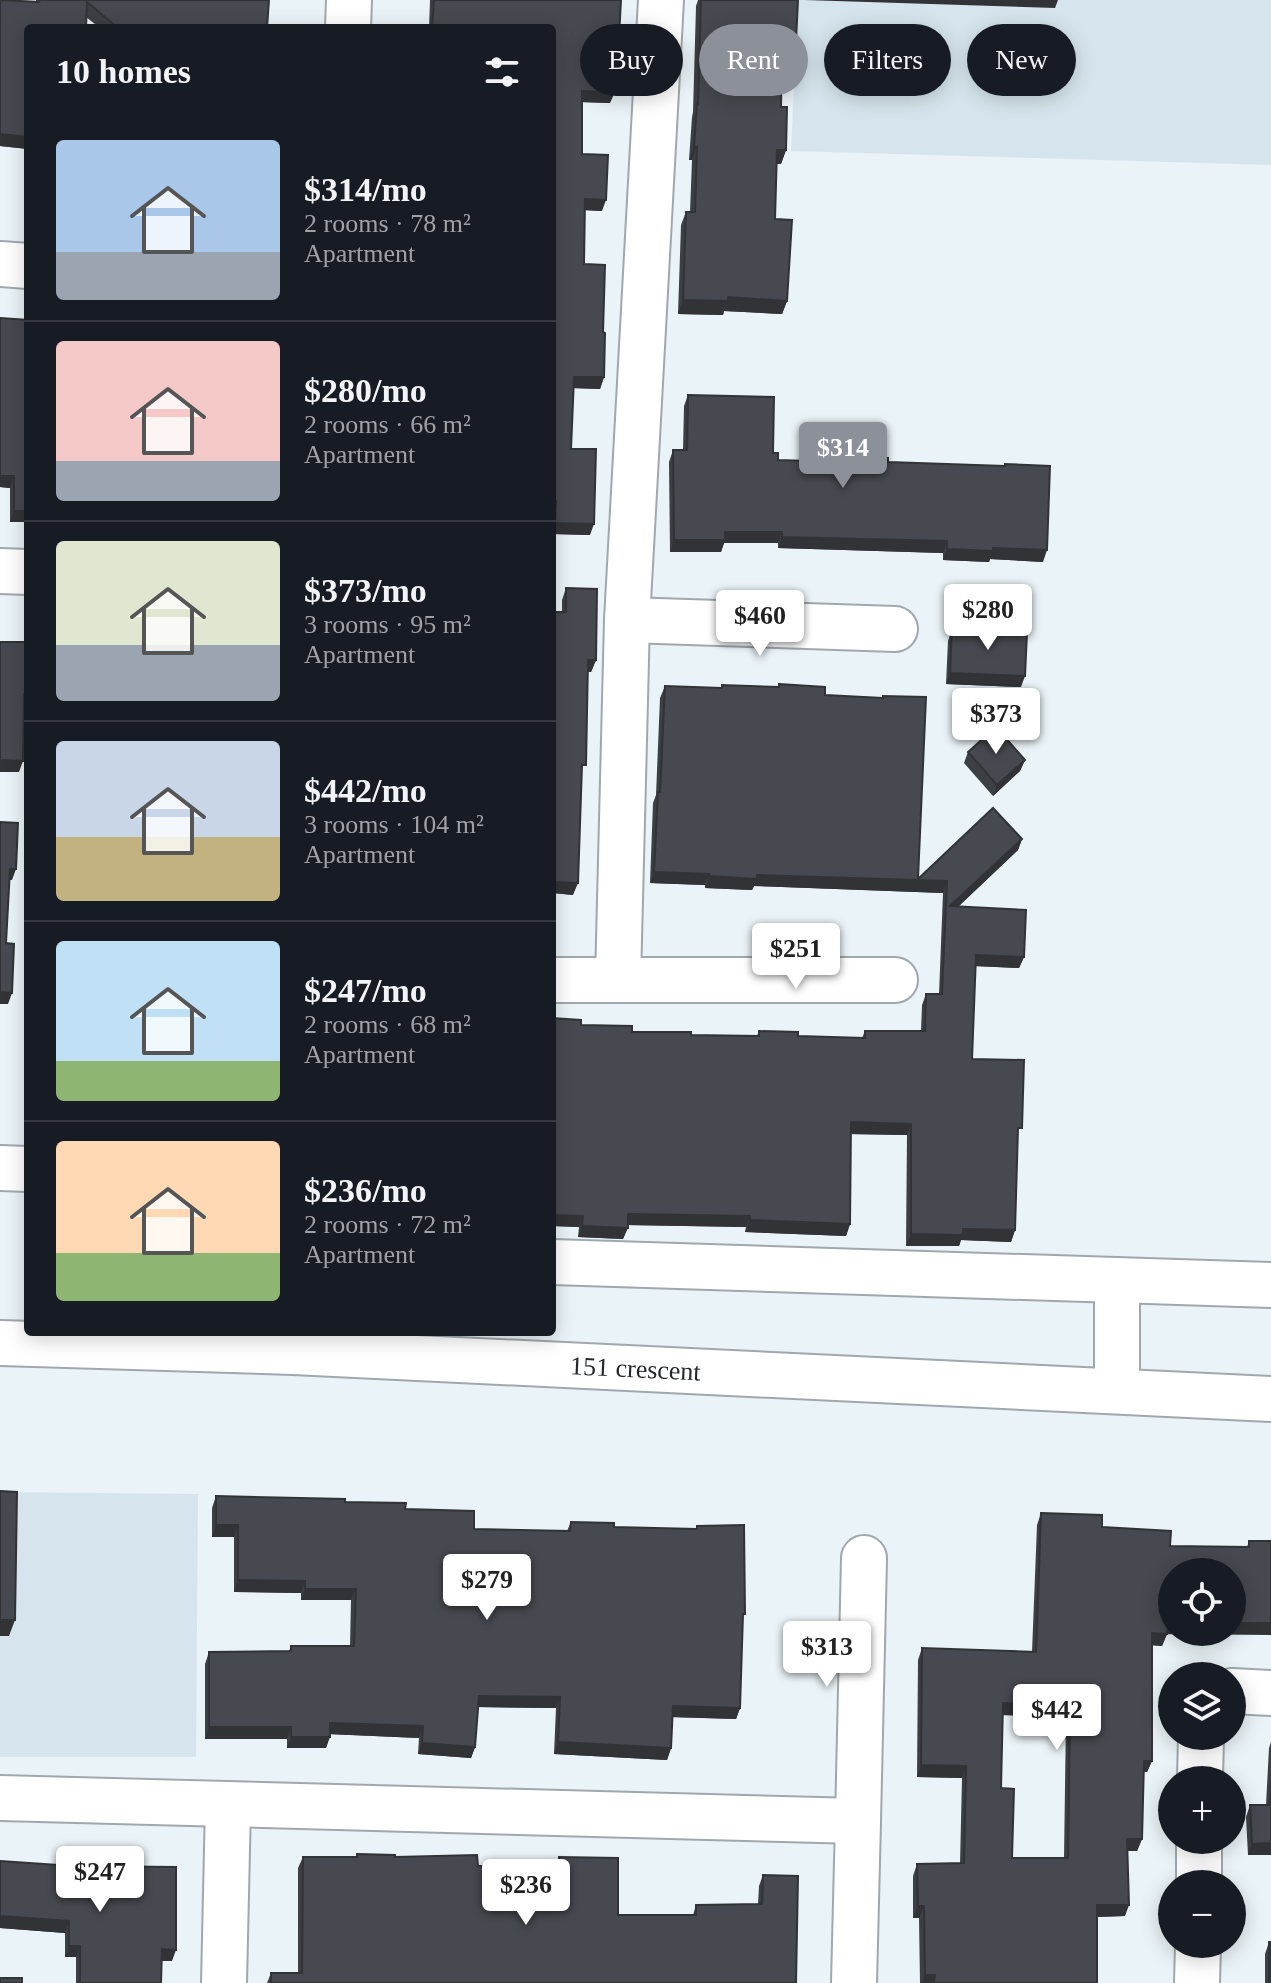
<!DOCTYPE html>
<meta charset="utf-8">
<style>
:root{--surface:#171b24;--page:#20242c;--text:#f1f3f6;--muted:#9ea1a6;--line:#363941;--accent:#8c9099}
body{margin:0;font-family:Georgia,serif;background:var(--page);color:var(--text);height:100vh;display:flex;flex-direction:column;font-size:30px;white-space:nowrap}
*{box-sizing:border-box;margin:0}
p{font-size:26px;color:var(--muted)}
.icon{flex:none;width:44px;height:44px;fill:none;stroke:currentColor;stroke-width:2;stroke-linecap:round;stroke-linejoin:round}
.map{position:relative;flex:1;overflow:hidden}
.sheet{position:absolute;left:24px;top:24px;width:532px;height:1312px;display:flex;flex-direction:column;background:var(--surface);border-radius:8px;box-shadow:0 4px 20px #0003}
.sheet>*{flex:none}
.guide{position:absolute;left:580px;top:24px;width:570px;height:72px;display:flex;gap:16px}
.tools{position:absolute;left:1158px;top:1558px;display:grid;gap:16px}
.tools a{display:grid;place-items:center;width:88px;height:88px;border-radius:50%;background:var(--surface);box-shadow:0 4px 20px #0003;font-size:40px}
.price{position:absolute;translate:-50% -68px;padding:0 18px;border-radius:8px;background:#fff;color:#222;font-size:26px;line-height:52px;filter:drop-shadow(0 2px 4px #0008)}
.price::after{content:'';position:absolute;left:50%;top:48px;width:24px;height:18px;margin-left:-12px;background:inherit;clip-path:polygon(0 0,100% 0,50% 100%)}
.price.on{background:var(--accent);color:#fff}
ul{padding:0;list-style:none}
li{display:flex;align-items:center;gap:24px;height:200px;padding:0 32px}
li+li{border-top:2px solid var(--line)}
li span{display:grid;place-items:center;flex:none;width:224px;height:160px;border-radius:8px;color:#555}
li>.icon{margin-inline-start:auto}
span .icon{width:96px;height:96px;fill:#fffc;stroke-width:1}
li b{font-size:34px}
h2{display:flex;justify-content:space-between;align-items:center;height:96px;padding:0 32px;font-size:34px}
.pill{padding:0 28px;border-radius:36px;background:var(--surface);box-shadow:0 4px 20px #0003;font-size:28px;line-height:72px}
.pill.on{background:var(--accent);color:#fff}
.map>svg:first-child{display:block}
.built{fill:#d6e5ed}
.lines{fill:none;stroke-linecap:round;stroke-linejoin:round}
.minor-casing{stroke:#a0a8ac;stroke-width:48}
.minor{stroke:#fff;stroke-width:44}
.wall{fill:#3c3f44;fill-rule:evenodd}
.shaded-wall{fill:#313337}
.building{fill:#46494f;stroke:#313337;stroke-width:2;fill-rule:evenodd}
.labels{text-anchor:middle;stroke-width:8;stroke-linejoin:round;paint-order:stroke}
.street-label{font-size:26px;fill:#242729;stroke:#fefefe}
</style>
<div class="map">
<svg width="1271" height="1983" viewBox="0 0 1271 1983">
<rect width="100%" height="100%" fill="#eaf3f7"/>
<path class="built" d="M798 0H1271V165L791 151Z
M0 1492 198 1494 196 1757H0Z"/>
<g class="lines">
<g class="minor-casing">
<g id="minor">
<path d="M348 28 349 0"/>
<path d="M0 264 28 266"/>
<path d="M0 571 28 572"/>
<path d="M627 620 895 629"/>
<path d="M552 980H895"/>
<path d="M618 980 627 620 661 0"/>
<path d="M0 1168 28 1169"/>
<path d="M552 1262 1271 1285"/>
<path d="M1117 1280V1390"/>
<path id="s1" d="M0 1343 293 1352 1271 1399"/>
<path d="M1232 1691 1271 1693"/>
<path d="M1200 1780 1201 1736"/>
<path d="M0 1798 858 1821 854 1983"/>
<path d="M858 1821 864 1558"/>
<path d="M1199 1884V1840"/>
<path d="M224 1983 228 1805"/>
<path d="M1197 1983 1198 1944"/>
</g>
</g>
<use href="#minor" class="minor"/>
</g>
<path class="wall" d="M0 0 36 1V0H269L267 28H100L86 17V28H28V149L0 146Z
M430 0H621L610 103 582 102V154L602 211 585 210 584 264 603 332 604 377 600 389 573 388 571 449 590 535 552 534V28H429Z
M698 0H798L796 41 791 54H782L781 107 786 150 781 164H776L775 219 787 301 782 314 724 311 723 315 678 314 681 225 686 212H690L692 160H689L692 117 693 112 696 6Z
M0 318 28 320V522H10V488L0 487Z
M688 395 773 453 778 460 839 462 840 456 888 462 1043 562 990 559 989 562 943 560V553L778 548V543H724L721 552H670L669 462 673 450H683L684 406Z
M566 588 596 660 591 672H588L573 895 554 893 553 936 552 940V612H562V600Z
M952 629 1021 687 946 684 948 641Z
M779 684 825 695 882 698 883 696 918 879 1022 839 1018 850 958 907 1024 957 1019 968 976 966 972 1059 1018 1140 1015 1230 1011 1242 961 1240 959 1246H906L907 1135 850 1134V1224L846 1236 745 1232 746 1227 628 1225 623 1239 578 1237 579 1227 552 1226V1018L581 1025 632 1032 691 1035 757 1036 759 1031 798 1036 862 1038 865 1031H921L922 1005 926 994H939L943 893 754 886 752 890 705 888V885L650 883 653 803 656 795 660 698 665 686 721 688 722 685 778 687Z
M968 752 1025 760 1020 771 993 796 964 763Z
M216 1496 345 1502 405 1509 474 1529 567 1531 571 1522 614 1527 696 1529 697 1526 743 1619 740 1708 736 1719 672 1717 671 1748 667 1760 554 1754 556 1708 478 1707 475 1747 471 1758 418 1754 419 1738 330 1734 326 1748H287V1739H205V1664L209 1652 289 1651 291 1646H350L351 1600H301V1593L234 1592V1537H212V1508Z
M1041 1513 1102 1527 1170 1546 1247 1547 1249 1541H1271L1167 1634 1162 1646 1152 1645V1761L1147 1772H1143L1142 1839 1137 1851H1128L1125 1916 1097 1917V1983H920L919 1918H913V1876L917 1864H960L962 1778 917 1777 918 1660 922 1648 1032 1652 1037 1525ZM1003 1715 1066 1717 1064 1858H1012L1001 1788Z
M1271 1742V1855H1248L1246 1817 1250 1805H1266L1269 1748Z
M357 1854 395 1857 478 1866H556L559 1857 618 1915H693L696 1905 758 1904 759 1886 763 1875 796 1983H267L271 1973H298V1868L303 1857H356Z
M0 1861 172 1961H161V1983H76V1957H65V1933L0 1928Z
M1269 1942 1271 1983H1265V1954Z"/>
<path class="shaded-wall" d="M804 0H1058L1055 8Z
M782 40 796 41 791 54H777Z
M582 91 615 92 610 103 578 102Z
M0 134 28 137V149L0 146Z
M694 146 697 147 692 160H689Z
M777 150H786L781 164 772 163Z
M585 199 606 200 602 211 581 210Z
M728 297 787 301 782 314 724 311 723 315 678 314 683 300Z
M574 377H604L600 389 570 388Z
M0 476H14L10 488 0 487Z
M14 511H28V522H10Z
M555 523 594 524 590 535 552 534Z
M725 532H782L778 543H724L721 552H670L674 540Z
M782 537 947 541 943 553 778 548Z
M993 548 1047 550 1043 562 990 559 989 562 943 560 947 549Z
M588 660H596L591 672 584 671Z
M950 673 1025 676 1021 687 946 684Z
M24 694H28V705H20Z
M0 760 23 761 19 772H0Z
M1025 760 1020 771 993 796 997 785Z
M1022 839 1018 850 946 918 950 906Z
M10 869H16L12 880H6Z
M654 872 709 874 705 885 650 883Z
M757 875 947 881 943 893 754 886 752 890 705 888 709 876Z
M554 882 578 883 573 895 552 893Z
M976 955 1024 957 1019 968 972 966Z
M0 992 12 993 8 1004H0Z
M851 1122 911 1124 907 1135 846 1134Z
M628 1214 750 1216 746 1227 624 1225Z
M552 1215 583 1216 579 1227 552 1226Z
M750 1220 850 1224 846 1236 745 1232Z
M582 1226 628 1228 623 1239 578 1237Z
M963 1229 1015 1230 1011 1242 961 1240 959 1246H906L911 1234Z
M216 1525H238L234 1537H212Z
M238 1580 305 1581 301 1593 234 1592Z
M305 1589H356L351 1600H301Z
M0 1620H15L9 1636H0Z
M1168 1622H1172V1632H1232V1623H1271V1635L1163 1634Z
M1152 1633 1167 1634 1162 1646 1148 1645Z
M479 1696 560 1697 556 1708 475 1707Z
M1003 1703 1070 1706 1066 1717 999 1715Z
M673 1706 740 1708 736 1719 669 1717Z
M330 1723 423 1726 419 1738 326 1734Z
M209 1727H291L287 1739H205Z
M291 1737H330L326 1748H287Z
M558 1742 671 1748 667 1760 554 1754Z
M422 1743 475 1747 471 1758 418 1754Z
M1144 1761H1152L1147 1772H1139Z
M921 1765 966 1766 962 1778 917 1777Z
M1127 1839H1142L1137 1851H1123Z
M1271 1843V1855H1248L1252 1844Z
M1097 1905H1129L1125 1916 1092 1917Z
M918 1906H924L919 1918H913Z
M0 1916 69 1921 65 1933 0 1928Z
M69 1946H80L76 1957H65Z
M162 1949 176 1950 172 1961H158Z
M925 1975H935L932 1983H922Z"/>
<path class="building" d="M0 0 39 2 40 0H269L267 28H118L87 2 86 28H28V137L0 134Z
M434 0H621L619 37H617L615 92 582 91V154L608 155 606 200 585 199 584 264 605 265 603 332 605 333 604 377H574L571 449H596L594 524 555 523 556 501 552 500V28H432Z
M701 0H798L796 41 782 40 781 107H787L786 150H777L775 219 792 220 787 301 728 297V301L683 300 686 212H695L697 147 694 146 697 104H698Z
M0 318 28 320V511H14V476H0Z
M688 395 774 397 773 453H778V460L840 462V456L888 458V462L1005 466V464L1050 466 1047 550 993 548V551L947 549V541L782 537V532H725V540H674L673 450H687Z
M566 588 597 589 596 660H588L586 765H582L578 883 554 882 553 936H552V612H566Z
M952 629 1027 632 1025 676 950 673Z
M0 642H28V694H24L23 761 0 760Z
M779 684 825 687V695L883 698V696L926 697 918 879 993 808 1022 839 950 906 1026 910 1024 957 976 955 972 1059 1024 1060 1022 1128H1018L1015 1230 963 1229V1235L911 1234V1124L851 1122 850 1224 750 1220V1216L628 1214V1228L582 1226 583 1216 552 1215V1018L581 1020V1025L632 1026V1032H691V1035L759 1036V1031L798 1032V1036L865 1038V1031H925L926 994H942L947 881 757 875V879L709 876V874L654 872 658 792H660L665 686 722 688V685L779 687Z
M996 727 1025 760 997 785 968 752Z
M0 822 18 823 16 869H10L6 943 14 944 12 993 0 992Z
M0 1491 17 1492 15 1620H0Z
M216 1496 345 1499V1502L406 1503 405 1509 474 1511V1529L570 1531 571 1522 614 1523V1527L697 1529V1526L744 1525 745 1614H743L740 1708 673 1706 671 1748 558 1742 560 1697 479 1696 475 1747 422 1743 423 1726 330 1723V1737H291V1727H209V1652L291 1651V1646H354L356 1589H305V1581L238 1580V1525H216Z
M1041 1513 1102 1515V1527L1171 1531 1170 1546 1249 1547V1541H1271V1623H1232V1572H1172V1622H1168L1167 1634 1152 1633V1761H1144L1142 1839H1127L1129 1905H1097V1983H934L935 1975H925L924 1906H918L917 1864 964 1863 966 1766 921 1765 922 1648 1036 1652ZM1003 1703 1070 1706 1068 1858H1012L1014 1789 1001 1788Z
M1271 1783V1843L1252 1844 1250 1805H1270Z
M357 1854 395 1855V1857L477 1855 478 1866H559V1857L618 1858V1915H696V1905L762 1904 763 1875 798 1876 796 1983H271V1973H302L303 1857H357Z
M0 1861 73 1866 176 1867V1950L162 1949 161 1983H80V1946H69V1921L0 1916Z
M1269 1942H1271V1983H1269Z
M0 1978H22V1983H0Z"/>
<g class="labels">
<g class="street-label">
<text dy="9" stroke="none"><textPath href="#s1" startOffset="636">151 crescent</textPath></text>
</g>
</g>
</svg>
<div class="tools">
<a><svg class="icon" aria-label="locate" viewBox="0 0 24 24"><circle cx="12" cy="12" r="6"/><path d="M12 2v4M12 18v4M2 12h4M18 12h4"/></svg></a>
<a><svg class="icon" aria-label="layers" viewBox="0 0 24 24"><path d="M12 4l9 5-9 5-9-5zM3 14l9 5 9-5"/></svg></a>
<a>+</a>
<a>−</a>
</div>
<b class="price on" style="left:843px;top:490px">$314</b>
<b class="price" style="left:988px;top:652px">$280</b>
<b class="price" style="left:760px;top:658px">$460</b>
<b class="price" style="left:996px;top:756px">$373</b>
<b class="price" style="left:796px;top:991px">$251</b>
<b class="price" style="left:487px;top:1622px">$279</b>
<b class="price" style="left:827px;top:1689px">$313</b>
<b class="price" style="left:1057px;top:1752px">$442</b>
<b class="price" style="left:100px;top:1914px">$247</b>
<b class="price" style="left:526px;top:1927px">$236</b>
<div class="guide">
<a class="pill">Buy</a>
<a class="pill on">Rent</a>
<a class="pill">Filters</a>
<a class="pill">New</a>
</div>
<section class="sheet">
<h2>10 homes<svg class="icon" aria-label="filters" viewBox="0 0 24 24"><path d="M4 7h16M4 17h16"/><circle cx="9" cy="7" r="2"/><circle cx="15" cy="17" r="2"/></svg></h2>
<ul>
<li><span style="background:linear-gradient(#a9c7e8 70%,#9aa5b1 0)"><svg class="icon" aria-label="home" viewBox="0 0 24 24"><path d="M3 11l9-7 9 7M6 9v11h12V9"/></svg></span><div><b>$314/mo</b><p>2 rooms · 78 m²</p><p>Apartment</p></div></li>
<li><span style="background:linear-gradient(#f6c9c9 75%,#9aa5b1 0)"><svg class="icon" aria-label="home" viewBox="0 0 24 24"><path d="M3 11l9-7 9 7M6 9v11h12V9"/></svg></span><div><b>$280/mo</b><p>2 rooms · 66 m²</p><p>Apartment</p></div></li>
<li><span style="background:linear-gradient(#dfe7d0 65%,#9aa5b1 0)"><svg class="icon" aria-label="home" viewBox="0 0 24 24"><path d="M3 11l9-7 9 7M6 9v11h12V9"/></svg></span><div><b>$373/mo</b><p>3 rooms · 95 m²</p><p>Apartment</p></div></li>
<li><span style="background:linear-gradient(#c9d6e8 60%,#c2b280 0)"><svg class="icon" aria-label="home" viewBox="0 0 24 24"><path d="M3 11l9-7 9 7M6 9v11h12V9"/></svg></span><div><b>$442/mo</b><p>3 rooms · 104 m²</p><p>Apartment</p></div></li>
<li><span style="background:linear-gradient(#bfe0f5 75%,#8fb573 0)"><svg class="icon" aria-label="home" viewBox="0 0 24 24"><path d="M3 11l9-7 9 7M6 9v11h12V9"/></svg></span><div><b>$247/mo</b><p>2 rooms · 68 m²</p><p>Apartment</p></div></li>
<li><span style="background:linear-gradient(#ffd9b3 70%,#8fb573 0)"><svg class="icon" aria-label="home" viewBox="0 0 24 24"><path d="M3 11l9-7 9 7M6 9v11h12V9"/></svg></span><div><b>$236/mo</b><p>2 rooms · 72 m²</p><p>Apartment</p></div></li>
</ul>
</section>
</div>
